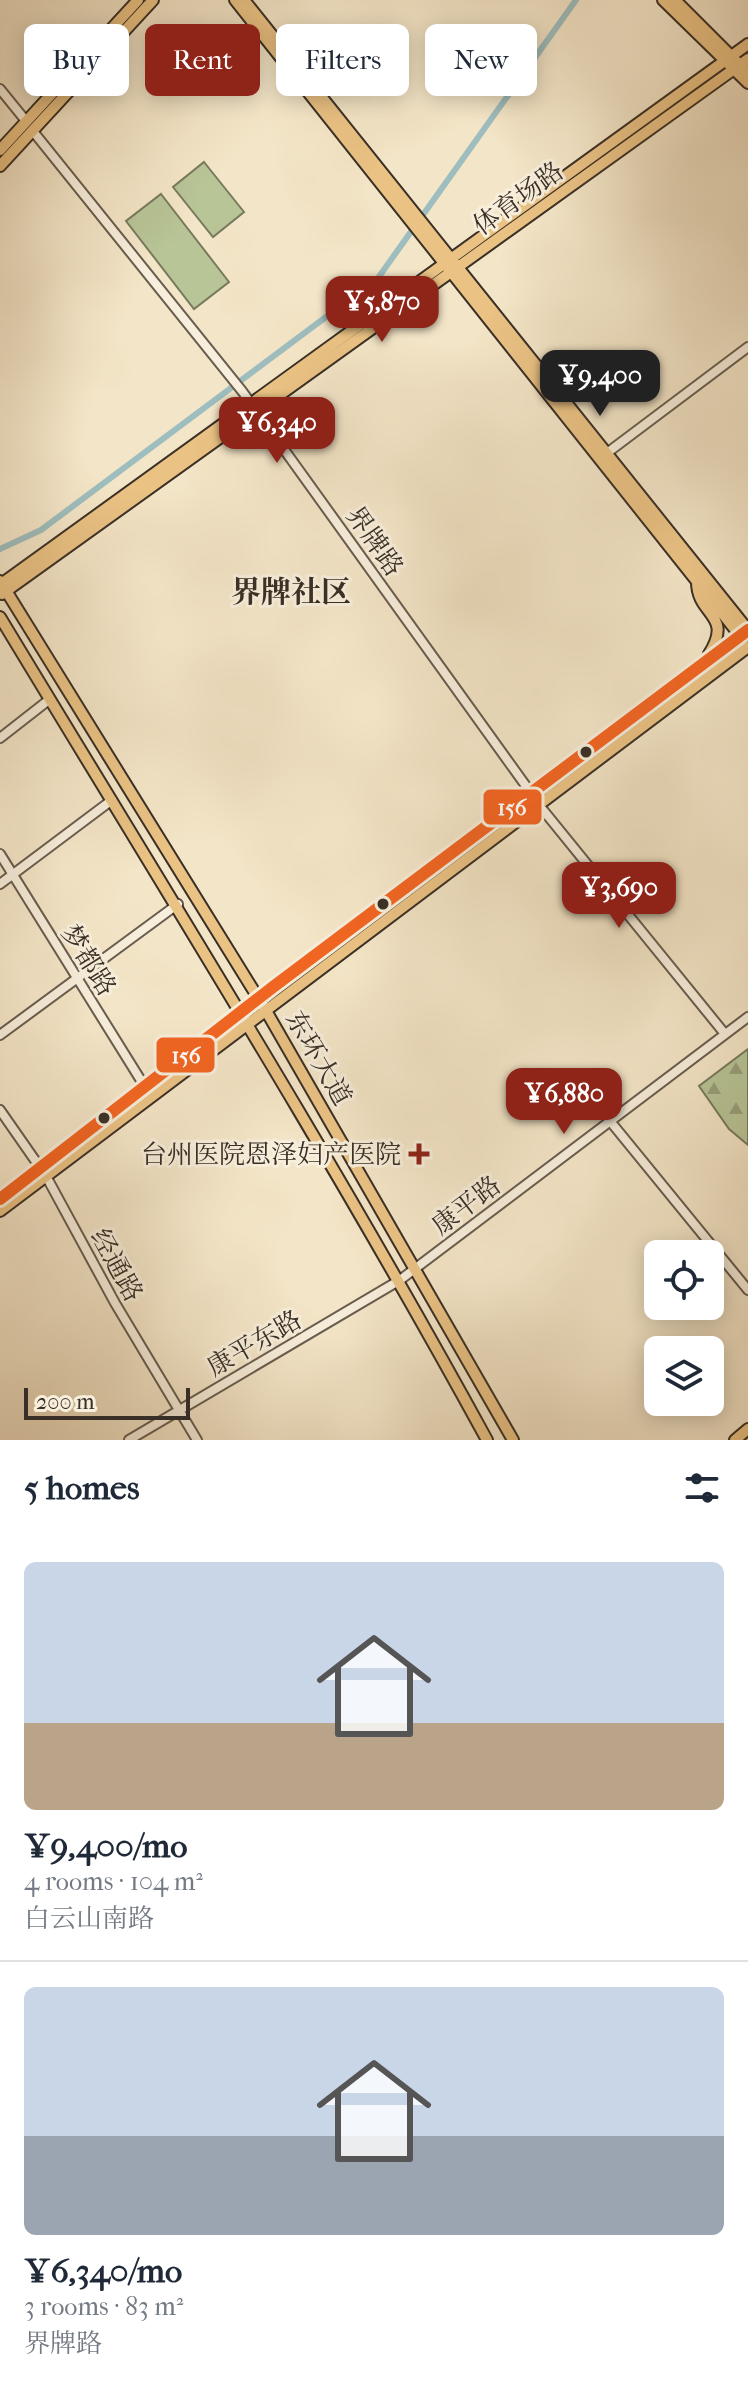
<!DOCTYPE html>
<meta charset="utf-8">
<style>
:root{--surface:#fff;--page:#f2f2f3;--text:#1f2937;--muted:#747a83;--line:#e0e1e3;--accent:#8f2418}
body{margin:0;font-family:"IM FELL French Canon","Noto Serif SC",serif;background:var(--page);color:var(--text);height:100vh;display:flex;flex-direction:column;font-size:30px;white-space:nowrap}
*{box-sizing:border-box;margin:0}
p{font-size:26px;color:var(--muted)}
.icon{flex:none;width:44px;height:44px;fill:none;stroke:currentColor;stroke-width:2;stroke-linecap:round;stroke-linejoin:round}
.map{position:relative;height:1440px;overflow:hidden}
.details{display:flex;flex-direction:column;background:var(--surface);flex:1}
.details>*{flex:none}
.hud{position:absolute;left:24px;top:24px;width:700px;height:72px;display:flex;gap:16px}
.tools{position:absolute;left:644px;top:1240px;display:grid;gap:16px}
.tools a{display:grid;place-items:center;width:80px;height:80px;border-radius:12px;background:var(--surface);box-shadow:0 4px 20px #0003;font-size:40px}
.scale{position:absolute;left:24px;bottom:20px;width:166px;box-sizing:border-box;padding-left:8px;border:4px solid #392f26;border-top:0;font-size:22px;line-height:28px;white-space:nowrap;color:#392f26;-webkit-text-stroke:6px #f7eedb;paint-order:stroke}
.price{position:absolute;translate:-50% -68px;padding:0 18px;border-radius:16px;background:var(--accent);color:#fff;font-size:26px;line-height:52px;filter:drop-shadow(0 2px 4px #0008)}
.price::after{content:'';position:absolute;left:50%;top:48px;width:24px;height:18px;margin-left:-12px;background:inherit;clip-path:polygon(0 0,100% 0,50% 100%)}
.price.selected{background:#222;color:#fff}
ul{padding:0;list-style:none}
li{display:grid;align-content:center;gap:16px;height:424px;padding:0 24px}
li+li{border-top:2px solid var(--line)}
li span{display:grid;place-items:center;height:248px;border-radius:12px;color:#555}
li>.icon{margin-inline-start:auto}
span .icon{width:144px;height:144px;fill:#fffc;stroke-width:1}
li b{font-size:34px}
h2{display:flex;justify-content:space-between;align-items:center;height:96px;padding:0 24px;font-size:34px}
.chip{padding:0 28px;border-radius:12px;background:var(--surface);box-shadow:0 4px 20px #0003;font-size:28px;line-height:72px}
.chip.selected{background:var(--accent);color:#fff}
.map>svg:first-child{display:block}
.grass{fill:#b8c597;stroke:#787a5e;stroke-width:2}
.forest{fill:url(#forest-firs);stroke:#787a5e;stroke-width:2}
.lines{fill:none;stroke-linecap:round;stroke-linejoin:round}
.canal{stroke:#9ebdbe;stroke-width:6}
.minor-casing{stroke:#685c4e;stroke-width:12}
.major-casing{stroke:#392f26;stroke-width:14}
.minor{stroke:#f7eedb;stroke-width:8}
.major{stroke:#eac284;stroke-width:10}
.bus-1-casing{stroke:#f7eedb;stroke-width:18}
.bus-1{stroke:#f26522;stroke-width:12}
.bus-dot{fill:#392f26;stroke:#f7eedb;stroke-width:3}
.poi-dot{fill:#8f2418;stroke:#f7eedb;stroke-width:3}
.labels{text-anchor:middle;stroke-width:6;stroke-linejoin:round;paint-order:stroke}
.street-label{font-size:26px;fill:#392f26;stroke:#f7eedb}
.poi-label{font-size:26px;fill:#392f26;stroke:#f7eedb;text-anchor:end}
.quarter-label{font-size:30px;font-weight:bold;fill:#392f26;stroke:#f7eedb}
.line-badge{stroke:#f7eedb;stroke-width:3}
.badge-label{font-size:22px;text-anchor:middle;font-weight:bold;fill:#fff}
</style>
<div class="map">
<svg width="748" height="1440" viewBox="0 0 748 1440">
<defs>
<pattern id="forest-firs" width="22" height="20" patternUnits="userSpaceOnUse" patternTransform="scale(2)"><rect width="22" height="20" fill="#b8c597"/><path d="M5 1l3.5 6h-7zM16 11l3.5 6h-7z" fill="#97a07b"/></pattern>
</defs>
<rect width="100%" height="100%" fill="#f3e5c7"/>
<filter id="stains"><feTurbulence type="fractalNoise" baseFrequency=".0025" numOctaves="4"/><feColorMatrix values="0 0 0 0 .2 0 0 0 0 .09 0 0 0 0 .02 0 0 0 .5 -.17"/></filter>
<radialGradient id="worn" r=".72"><stop offset=".6" stop-color="#630" stop-opacity="0"/><stop offset="1" stop-color="#630" stop-opacity=".3"/></radialGradient>
<path class="grass" d="M204 162 244 212 213 237 173 187Z
M161 194 229 282 194 309 126 221Z"/>
<path class="forest" d="M748 1049V1145L729 1129 699 1086Z"/>
<g class="lines">
<path class="canal" d="M0 549 41 530 378 278 576 0"/>
<g class="minor-casing">
<path id="minor" d="M0 89 26 121
M32 130 242 391 531 793
M603 456 748 347
M0 738 50 699
M539 805 725 1034
M0 854 145 1087
M0 884 112 800
M0 1035 178 904
M0 1110 46 1176 115 1303 197 1440
M610 1121 748 1290
M129 1440 400 1280 748 1017"/>
</g>
<g class="major-casing">
<path id="major" d="M235 0 741 637
M244 0 748 630
M663 0 748 83
M675 0 748 73
M0 150 138 0
M0 166 153 0
M0 581 265 1009 513 1440
M697 582C697 616 734 614 709 654
M0 585 748 44
M2 594 748 59
M0 617C165 890 334 1160 487 1440
M0 1199 273 987 748 628
M0 1211 748 647
M735 1440 748 1429"/>
</g>
<use href="#minor" class="minor"/>
<use href="#major" class="major"/>
<g class="bus-1-casing">
<path id="bus-1" d="M0 1199 273 987 748 630"/>
</g>
<use href="#bus-1" class="bus-1"/>
</g>
<g class="bus-dot">
<circle cx="586" cy="752" r="7"/>
<circle cx="383" cy="904" r="7"/>
<circle cx="104" cy="1118" r="7"/>
</g>
<path class="poi-dot" d="M415 1142h8v8h8v8h-8v8h-8v-8h-8v-8h8z"/>
<g class="labels">
<g class="street-label">
<text transform="translate(518 198) rotate(-36)" y="9">体育场路</text>
<text transform="translate(375 541) rotate(55)" y="9">界牌路</text>
<text transform="translate(89 960) rotate(58)" y="9">梦都路</text>
<text transform="translate(319 1058) rotate(60)" y="9">东环大道</text>
<text transform="translate(466 1205) rotate(-37)" y="9">康平路</text>
<text transform="translate(117 1265) rotate(61)" y="9">经通路</text>
<text transform="translate(254 1343) rotate(-30)" y="9">康平东路</text>
</g>
<g class="poi-label">
<text x="401" y="1163">台州医院恩泽妇产医院</text>
</g>
<g class="quarter-label">
<text x="291" y="602">界牌社区</text>
</g>
</g>
<g class="line-badge">
<rect x="482" y="788" width="61" height="38" rx="8" fill="#f26522"/>
<rect x="155" y="1036" width="61" height="38" rx="8" fill="#f26522"/>
</g>
<g class="badge-label">
<text x="512" y="815">156</text>
<text x="186" y="1063">156</text>
</g>
<rect width="100%" height="100%" filter="url(#stains)"/>
<rect width="100%" height="100%" fill="url(#worn)"/>
</svg>
<div class="tools">
<a><svg class="icon" aria-label="locate" viewBox="0 0 24 24"><circle cx="12" cy="12" r="6"/><path d="M12 2v4M12 18v4M2 12h4M18 12h4"/></svg></a>
<a><svg class="icon" aria-label="layers" viewBox="0 0 24 24"><path d="M12 4l9 5-9 5-9-5zM3 14l9 5 9-5"/></svg></a>
</div>
<div class="scale">200 m</div>
<b class="price" style="left:382px;top:344px">¥5,870</b>
<b class="price selected" style="left:600px;top:418px">¥9,400</b>
<b class="price" style="left:277px;top:465px">¥6,340</b>
<b class="price" style="left:619px;top:930px">¥3,690</b>
<b class="price" style="left:564px;top:1136px">¥6,880</b>
<div class="hud">
<a class="chip">Buy</a>
<a class="chip selected">Rent</a>
<a class="chip">Filters</a>
<a class="chip">New</a>
</div>
</div>
<section class="details">
<h2>5 homes<svg class="icon" aria-label="filters" viewBox="0 0 24 24"><path d="M4 7h16M4 17h16"/><circle cx="9" cy="7" r="2"/><circle cx="15" cy="17" r="2"/></svg></h2>
<ul>
<li><span style="background:linear-gradient(#c9d6e8 65%,#b9a48a 0)"><svg class="icon" aria-label="home" viewBox="0 0 24 24"><path d="M3 11l9-7 9 7M6 9v11h12V9"/></svg></span><div><b>¥9,400/mo</b><p>4 rooms · 104 m²</p><p>白云山南路</p></div></li>
<li><span style="background:linear-gradient(#c9d6e8 60%,#9aa5b1 0)"><svg class="icon" aria-label="home" viewBox="0 0 24 24"><path d="M3 11l9-7 9 7M6 9v11h12V9"/></svg></span><div><b>¥6,340/mo</b><p>3 rooms · 83 m²</p><p>界牌路</p></div></li>
</ul>
</section>
